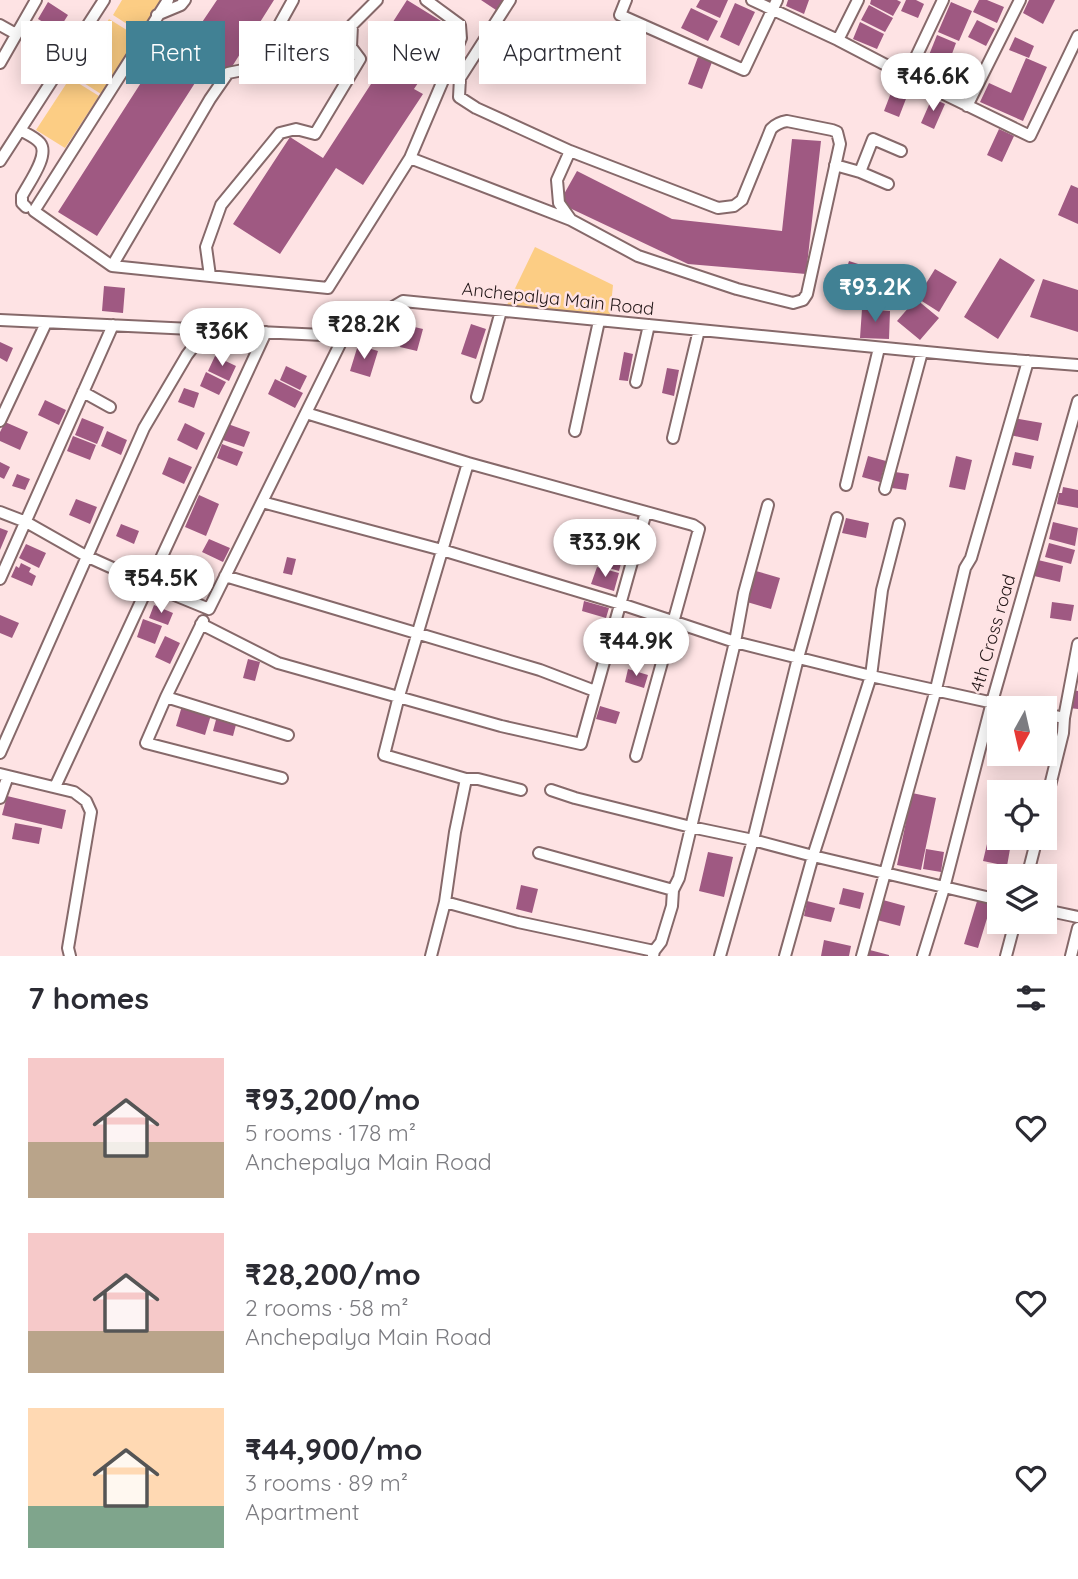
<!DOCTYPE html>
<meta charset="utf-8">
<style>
:root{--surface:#fff;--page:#f7f7f7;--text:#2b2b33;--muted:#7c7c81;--accent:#418194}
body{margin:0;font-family:Quicksand,sans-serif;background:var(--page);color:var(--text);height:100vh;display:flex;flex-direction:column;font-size:26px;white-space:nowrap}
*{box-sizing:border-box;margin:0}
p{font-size:23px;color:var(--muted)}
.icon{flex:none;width:38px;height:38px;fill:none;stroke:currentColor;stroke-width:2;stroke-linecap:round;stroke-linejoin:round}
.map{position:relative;height:956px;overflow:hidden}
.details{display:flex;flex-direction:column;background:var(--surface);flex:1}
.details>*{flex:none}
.banner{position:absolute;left:21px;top:21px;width:700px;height:63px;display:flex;gap:14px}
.needle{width:46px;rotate:188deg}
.buttons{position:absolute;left:987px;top:696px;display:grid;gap:14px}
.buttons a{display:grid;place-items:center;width:70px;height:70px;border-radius:0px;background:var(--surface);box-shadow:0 4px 18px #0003;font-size:35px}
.price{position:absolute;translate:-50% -60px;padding:0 16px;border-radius:24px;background:#fff;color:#222;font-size:23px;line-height:46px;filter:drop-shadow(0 2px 4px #0008)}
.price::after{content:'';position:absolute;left:50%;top:42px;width:21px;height:16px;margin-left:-10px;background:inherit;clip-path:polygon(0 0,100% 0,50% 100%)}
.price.active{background:var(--accent);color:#fff}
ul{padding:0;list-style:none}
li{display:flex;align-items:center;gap:21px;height:175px;padding:0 28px}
li span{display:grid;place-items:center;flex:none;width:196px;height:140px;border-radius:0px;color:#555}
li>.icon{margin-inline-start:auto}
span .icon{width:84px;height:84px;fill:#fffc;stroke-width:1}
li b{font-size:30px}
h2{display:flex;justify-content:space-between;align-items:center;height:84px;padding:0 28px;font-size:30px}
.chip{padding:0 24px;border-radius:0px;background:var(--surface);box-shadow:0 4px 18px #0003;font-size:24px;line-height:63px}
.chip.active{background:var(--accent);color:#fff}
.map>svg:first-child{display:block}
.green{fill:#fccd84}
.building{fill:#9f5982}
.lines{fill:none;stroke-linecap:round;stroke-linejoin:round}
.minor-casing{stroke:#86696a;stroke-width:14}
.minor{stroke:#fff;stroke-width:10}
.labels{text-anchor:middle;stroke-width:5;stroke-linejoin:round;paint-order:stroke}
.street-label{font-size:18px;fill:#241819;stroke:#fee3e4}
</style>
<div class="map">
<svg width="1078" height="956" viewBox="0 0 1078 956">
<rect width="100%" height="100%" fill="#fee3e4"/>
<path class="green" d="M122 0H162L141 33 113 15Z
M109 19 138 37 101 94 73 76Z
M70 78 99 96 65 148 36 130Z
M535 247 613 285 610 315 507 305Z"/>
<path class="building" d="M217 0H274L228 73 209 61 97 236 58 212 171 36 186 46Z
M407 0 454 29 414 89 423 94 363 185 336 168 280 254 233 224 290 137 323 158 382 67 369 59Z
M481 0H506L499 12Z
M700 0H728L720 18 696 7Z
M788 0H809L804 14 786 6Z
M871 0H897L901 2 893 16 870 4Z
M906 0H916L924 4 918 18 901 11Z
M979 0H987L1004 7 997 23 973 12Z
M1029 0H1055L1043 24 1023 13Z
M48 2 68 15 58 31 38 19Z
M951 2 972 11 959 41 938 32Z
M735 3 755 12 739 46 720 37Z
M869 5 893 18 885 32 861 20Z
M691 8 718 21 708 41 681 28Z
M977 20 995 29 986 46 968 37Z
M860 22 884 34 877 49 853 39Z
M937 35 956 43 949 62 929 55Z
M1015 37 1034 46 1029 58 1009 50Z
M698 57 712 62 702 89 688 84Z
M1026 58 1047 67 1023 121 980 102 989 83 1011 93Z
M952 70 970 78 964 90 946 82Z
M894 85 909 91 899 117 884 111Z
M932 98 945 104 934 129 921 123Z
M999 129 1014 136 1002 162 987 155Z
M792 139 821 141 806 274 688 264 559 203 577 171 672 219 782 231Z
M1071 185 1078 188V224L1058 215Z
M1000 258 1035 280 998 339 964 317Z
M849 261 910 281 903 306 841 286Z
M935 269 957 282 939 312 917 298Z
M1043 279 1078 290V332L1030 317Z
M104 286 125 288 123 313 102 311Z
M916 299 939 318 920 340 897 321Z
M862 309 890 311 889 339 860 338Z
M471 324 486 329 476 359 461 354Z
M406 325 423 329 417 351 400 347Z
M0 342 13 348 7 362 0 358Z
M358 345 378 351 370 377 350 371Z
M624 352 633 354 628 381 619 380Z
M215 356 236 366 229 381 208 371Z
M286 366 307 376 300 390 280 380Z
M667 368 679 370 674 396 662 393Z
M206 372 226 382 219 395 200 386Z
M275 379 303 393 295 408 268 394Z
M184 388 199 393 194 408 178 402Z
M45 400 66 410 59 425 38 415Z
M82 418 104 427 97 444 75 435Z
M1013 418 1042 423 1038 441 1010 435Z
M5 422 28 432 20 450 0 441V432Z
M185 423 205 433 197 450 177 440Z
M228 424 250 432 244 447 223 440Z
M107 431 127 440 121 455 101 446Z
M73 436 96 445 90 460 67 451Z
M222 444 243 452 237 466 217 458Z
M1015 452 1034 456 1031 469 1012 465Z
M868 456 886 461 880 482 862 477Z
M956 456 972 460 965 490 949 487Z
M169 457 192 467 184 484 162 474Z
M0 462 10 467 4 479 0 477Z
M895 472 909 474 906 490 892 488Z
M17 474 30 479 25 490 12 486Z
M1063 487 1078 490V508L1057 504 1059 493H1062Z
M199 495 219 504 206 536 185 527Z
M76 499 97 507 90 524 69 515Z
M846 518 869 523 866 538 842 533Z
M1053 522 1078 528 1075 546 1049 539Z
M121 524 139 531 134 544 116 536Z
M0 528 8 531 0 550Z
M606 529 631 537 626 553 601 546Z
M209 539 230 548 223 562 202 552Z
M1049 543 1075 550 1071 564 1045 557Z
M26 544 46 553 39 568 19 558Z
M602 550 623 556 619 571 598 565Z
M287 557 296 559 292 575 283 573Z
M1038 560 1063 566 1060 582 1034 576Z
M21 563 31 568 29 572 36 576 32 586 11 577 16 566 19 568Z
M597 567 619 573 614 591 591 584Z
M756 571 780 578 771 609 747 602Z
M584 601 609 608 606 618 582 611Z
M1052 602 1074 605 1071 621 1050 618Z
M154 605 173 613 168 625 149 618Z
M0 615 19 623 12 638 0 633Z
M143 619 162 626 155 644 137 637Z
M165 636 180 643 170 664 155 657Z
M248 659 260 662 255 681 243 678Z
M628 669 648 675 644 688 625 682Z
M1073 690 1078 691V709L1069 708Z
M182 706 211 715 205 735 176 726Z
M600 706 620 712 616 724 596 719Z
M217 716 237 721 233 736 213 731Z
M912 793 936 798 921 870 897 865Z
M7 796 66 810 62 829 2 815Z
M15 823 42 828 39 844 12 839Z
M987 844 1010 849 1007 866 983 861Z
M926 849 944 852 941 872 923 869Z
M708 852 733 857 724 897 699 891Z
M521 885 538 889 532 913 516 909Z
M843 888 864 893 860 909 839 904Z
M978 898 992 902 978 948 964 944Z
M883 900 905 906 900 926 877 920Z
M807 901 835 908 831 922 804 916Z
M824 940 851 946 849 956H821Z
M866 949 889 955V956H864Z"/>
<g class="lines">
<g class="minor-casing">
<path id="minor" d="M168 0 34 211 112 266 328 288 410 158 461 38 460 25 426 0
M510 0 460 78 459 97 476 108 570 151 557 180 559 203 571 220 638 256 737 289 793 303 803 300 807 294 840 144 837 132 832 130 787 121C780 122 776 124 771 129L742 200 734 206 718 208 570 151
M626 0 620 15 744 70 777 0
M752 0 838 40 907 76 1030 136 1078 36
M157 15 181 5 185 0
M0 25 16 34
M838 40 858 0
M0 63 36 0
M907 76 943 0
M967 106 1020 0
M20 130C27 134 35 137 40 143 50 155 28 184 22 196V203L26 207
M410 158 571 220
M0 161 104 0
M835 165 860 172
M888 184 860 172 873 139 901 151
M112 266 210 99 228 73 248 69 263 54 293 0
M210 276 206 247 221 205 280 133 296 129 315 134 360 59 351 47 352 25 377 0
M0 320 344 336 403 301 988 358 1078 365
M636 382 649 325
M83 392 110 407
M477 397 501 311
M306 413 468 463 399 696 384 755 466 779 455 832 445 902 431 956
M0 421 46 323
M575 431 599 321
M673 438 699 330
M468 463 693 525 699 529 636 756
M846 485 879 348
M885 489 922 352
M262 502 442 550 621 604 735 642 871 676 1021 709
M0 512 26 522 86 556 148 584 209 609 344 336
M225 576 540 670 595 691
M0 579 113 325
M203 621 166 697 146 743 282 778
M201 624 278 663 501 726 581 744 646 512
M166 697 288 735
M1045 714 1064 718
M0 753 144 428 187 355 207 329
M0 774 74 792 86 801 91 812 68 948 70 956
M466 779H478L521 790
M55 787 266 332
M551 790 575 798 691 827 753 840 813 856 999 900
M0 798 8 776
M1045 806 1063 733 1064 718 1078 644
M539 853 673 890
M1027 877 1037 838
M445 902 518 922 654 951
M1045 910 1078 917
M653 956 654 951 661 942 672 906 673 890 679 878 735 642 744 593 768 505
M720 956 753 840 798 658 837 518
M785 956 813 856 871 676 882 590 899 524
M862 956 936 689 965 568 971 558 1028 361
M923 956 944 888 992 702 1078 401
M1006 956 1015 922
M1071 956 1078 928"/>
</g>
<use href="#minor" class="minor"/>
</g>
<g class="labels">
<g class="street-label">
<text transform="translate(558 299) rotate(6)" y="6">Anchepalya Main Road</text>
<text transform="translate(993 633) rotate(-74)" y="6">4th Cross road</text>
</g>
</g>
</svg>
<div class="buttons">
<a><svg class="needle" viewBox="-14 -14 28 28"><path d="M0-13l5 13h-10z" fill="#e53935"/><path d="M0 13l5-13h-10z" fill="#7c7c81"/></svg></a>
<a><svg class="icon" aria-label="locate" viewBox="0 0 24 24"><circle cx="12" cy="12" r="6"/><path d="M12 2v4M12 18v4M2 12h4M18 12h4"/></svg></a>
<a><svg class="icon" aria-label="layers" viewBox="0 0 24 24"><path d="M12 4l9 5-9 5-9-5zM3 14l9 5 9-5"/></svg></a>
</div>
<b class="price" style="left:933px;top:113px">₹46.6K</b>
<b class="price active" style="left:875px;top:324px">₹93.2K</b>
<b class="price" style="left:364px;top:361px">₹28.2K</b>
<b class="price" style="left:222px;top:368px">₹36K</b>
<b class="price" style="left:605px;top:579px">₹33.9K</b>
<b class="price" style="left:161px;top:615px">₹54.5K</b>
<b class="price" style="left:636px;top:678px">₹44.9K</b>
<div class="banner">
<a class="chip">Buy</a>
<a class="chip active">Rent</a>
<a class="chip">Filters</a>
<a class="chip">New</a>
<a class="chip">Apartment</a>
</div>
</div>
<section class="details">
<h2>7 homes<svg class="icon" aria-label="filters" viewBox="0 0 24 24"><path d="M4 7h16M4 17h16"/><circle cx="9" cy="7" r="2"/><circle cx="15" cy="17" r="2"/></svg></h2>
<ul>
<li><span style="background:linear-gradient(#f6c9c9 60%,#b9a48a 0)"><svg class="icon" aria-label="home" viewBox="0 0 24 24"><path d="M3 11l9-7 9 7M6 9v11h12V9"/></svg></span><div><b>₹93,200/mo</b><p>5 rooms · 178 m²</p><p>Anchepalya Main Road</p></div><svg class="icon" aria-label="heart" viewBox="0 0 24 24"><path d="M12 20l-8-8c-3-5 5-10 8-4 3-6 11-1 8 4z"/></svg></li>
<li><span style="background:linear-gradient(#f6c9c9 70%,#b9a48a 0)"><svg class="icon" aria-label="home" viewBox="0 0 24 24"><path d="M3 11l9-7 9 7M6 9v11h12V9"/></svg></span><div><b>₹28,200/mo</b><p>2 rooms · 58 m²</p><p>Anchepalya Main Road</p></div><svg class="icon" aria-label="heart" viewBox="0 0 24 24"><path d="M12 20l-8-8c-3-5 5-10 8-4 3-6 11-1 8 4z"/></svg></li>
<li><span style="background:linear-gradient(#ffd9b3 70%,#7fa58c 0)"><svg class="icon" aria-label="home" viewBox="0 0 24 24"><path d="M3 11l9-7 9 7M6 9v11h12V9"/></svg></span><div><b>₹44,900/mo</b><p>3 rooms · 89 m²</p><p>Apartment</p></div><svg class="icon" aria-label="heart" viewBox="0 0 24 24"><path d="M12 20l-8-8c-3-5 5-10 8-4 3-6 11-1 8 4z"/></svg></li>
</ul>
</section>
